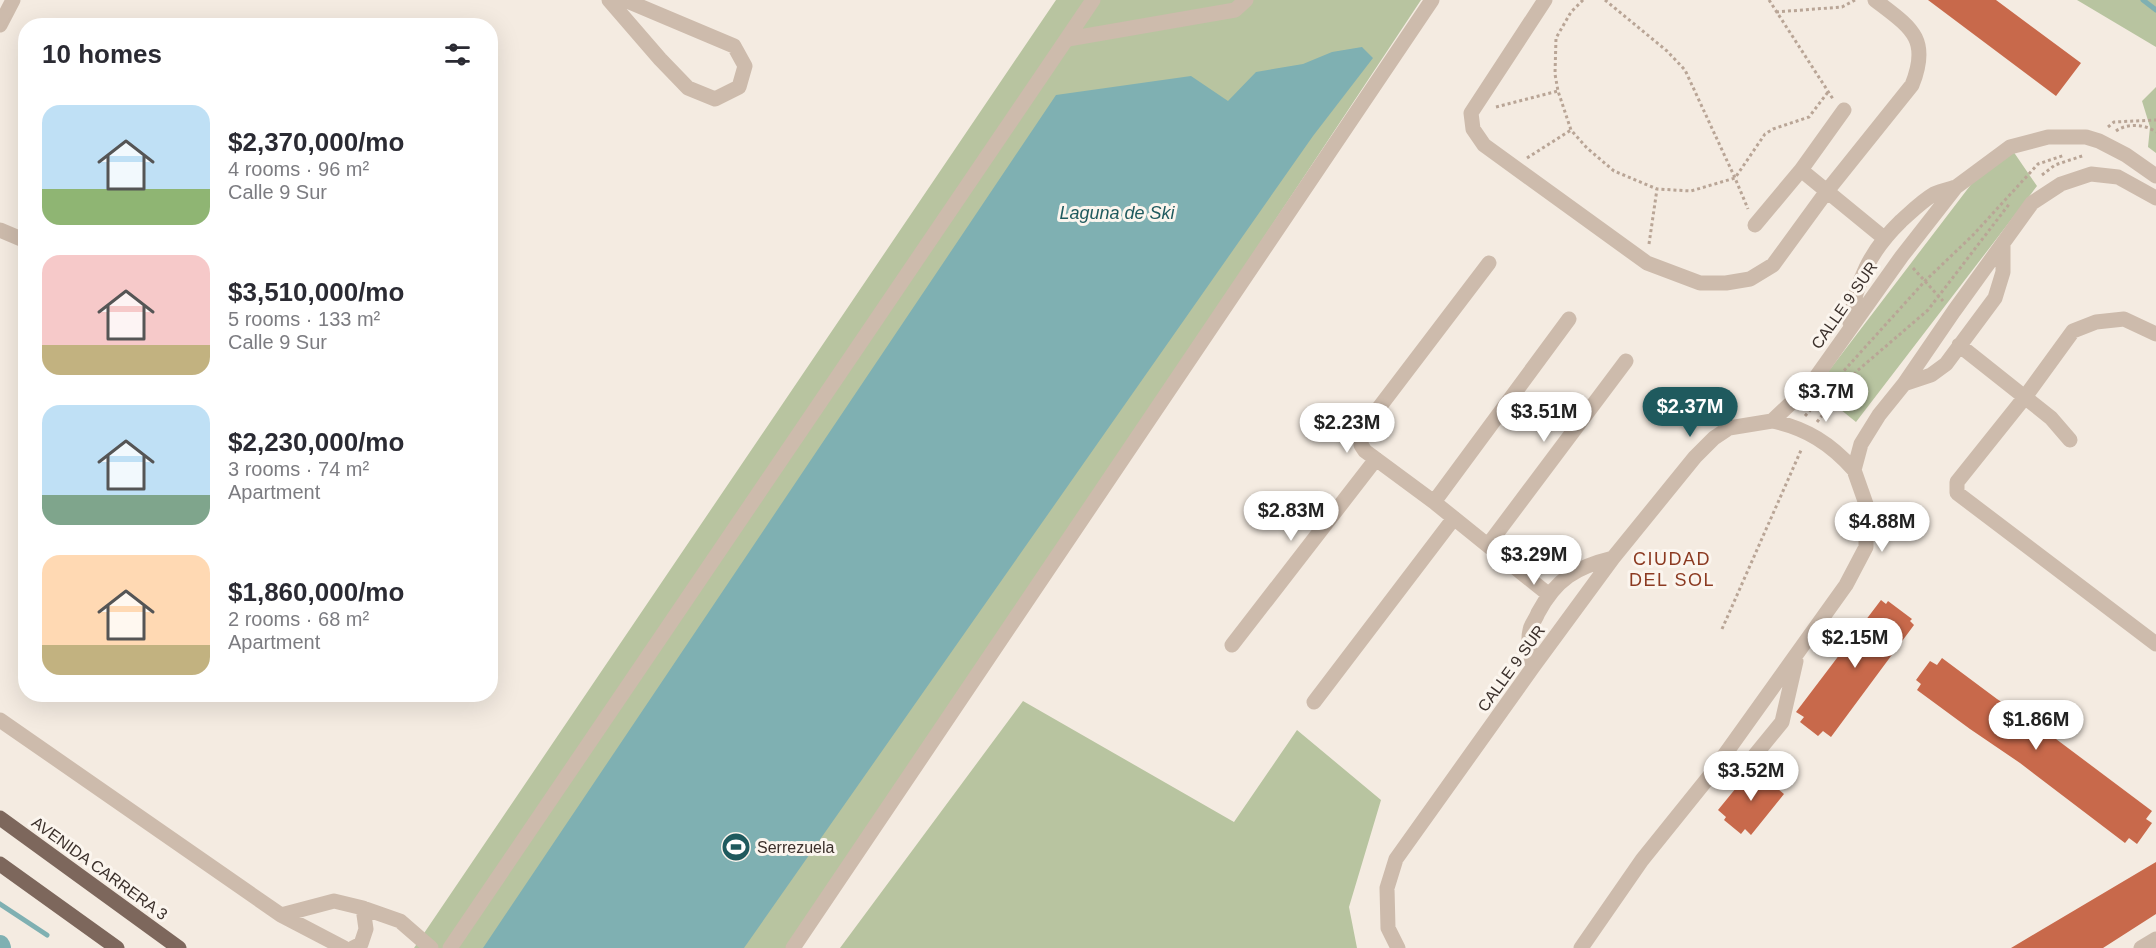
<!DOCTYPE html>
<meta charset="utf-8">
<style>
:root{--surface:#fff;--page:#f7f7f7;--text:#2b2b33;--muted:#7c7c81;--accent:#1f5a5e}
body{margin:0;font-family:Helvetica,sans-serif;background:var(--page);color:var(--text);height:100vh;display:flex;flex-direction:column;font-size:22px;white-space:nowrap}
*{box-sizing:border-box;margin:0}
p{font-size:20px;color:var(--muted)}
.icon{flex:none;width:33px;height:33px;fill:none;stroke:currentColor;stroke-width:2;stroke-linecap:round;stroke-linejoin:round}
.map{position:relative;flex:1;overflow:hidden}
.side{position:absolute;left:18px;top:18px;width:480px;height:684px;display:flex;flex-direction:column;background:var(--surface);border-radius:24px;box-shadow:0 6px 24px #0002}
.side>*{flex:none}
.price{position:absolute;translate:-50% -51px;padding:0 14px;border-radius:21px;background:#fff;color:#222;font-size:20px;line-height:39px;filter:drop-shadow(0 2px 3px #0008)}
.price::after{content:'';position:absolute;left:50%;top:36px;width:18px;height:14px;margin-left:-9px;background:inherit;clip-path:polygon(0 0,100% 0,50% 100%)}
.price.selected{background:var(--accent);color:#fff}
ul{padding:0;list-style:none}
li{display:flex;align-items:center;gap:18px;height:150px;padding:0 24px}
li span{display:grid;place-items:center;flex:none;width:168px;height:120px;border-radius:18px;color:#555}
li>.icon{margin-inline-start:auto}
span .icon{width:72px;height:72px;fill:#fffc;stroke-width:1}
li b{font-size:26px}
h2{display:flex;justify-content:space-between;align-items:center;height:72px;padding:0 24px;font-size:26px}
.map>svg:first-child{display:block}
.green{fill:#b8c4a0}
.water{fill:#7fb0b2}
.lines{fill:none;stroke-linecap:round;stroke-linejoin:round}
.stream{stroke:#7fb0b2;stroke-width:5}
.canal{stroke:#7fb0b2;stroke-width:20}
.building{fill:#c8694b}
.path{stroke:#b9a596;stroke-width:3;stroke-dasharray:3 3;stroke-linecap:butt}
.minor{stroke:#cdbbac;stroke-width:15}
.major{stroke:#7d675c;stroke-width:15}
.labels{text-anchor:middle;stroke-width:6;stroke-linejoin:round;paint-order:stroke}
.street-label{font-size:16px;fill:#3b302b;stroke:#fbf5ee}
.poi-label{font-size:16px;fill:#3b302b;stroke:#fbf5ee;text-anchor:start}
.water-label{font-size:18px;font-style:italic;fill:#1f5a5e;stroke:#fbf5ee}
.neighbourhood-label{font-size:18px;letter-spacing:1.5px;fill:#8c3b22;stroke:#fbf5ee}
</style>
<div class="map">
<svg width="2156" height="948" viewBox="0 0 2156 948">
<rect width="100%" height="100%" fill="#f4ebe1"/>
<path class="green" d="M1056 0H1421L793 948H414Z
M2077 0H2156V47Z
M2156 87V153L2148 147 2150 127 2142 101Z
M2013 151 2037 186 1856 422 1815 389 1979 174Z
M1023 701 1234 822 1297 730 1381 800 1349 907 1357 948H840Z"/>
<path class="water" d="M1362 47 1373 58 1313 136 744 948H483L1056 95 1191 76 1228 101 1256 72 1303 64 1332 52Z"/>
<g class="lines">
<path class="stream" d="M2143 0 2156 10
M0 904 47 935"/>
<path class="canal" d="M0 945 1 948"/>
</g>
<path class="building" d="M1928 0H1996L2081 63 2056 96Z
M1881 600 1886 604 1888 601 1912 619 1910 621 1914 625 1831 737 1823 731 1818 736 1800 722 1804 717 1796 712Z
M1942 658 1997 699 2044 730 2152 811 2146 819 2152 823 2137 844 2129 838 2125 843 2020 763 1970 729 1917 690 1921 684 1916 680 1930 661 1937 665Z
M1760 768 1781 785 1778 789 1784 794 1751 835 1745 829 1741 834 1724 820 1726 817 1718 810 1745 777 1754 771 1756 773Z
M2156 862V914L2103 948H2011Z"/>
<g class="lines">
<path class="path" d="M1583 0 1571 12 1556 38 1555 74 1558 91 1571 130 1587 148 1614 171 1657 189 1691 191 1735 178 1765 134 1773 129 1809 117 1828 92
M1605 0 1667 51 1685 70 1735 178 1748 209
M1769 0 1833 99
M1776 12 1842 7 1855 0
M1496 107 1558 91
M2108 127 2114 122 2156 120
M2116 131C2127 123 2145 124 2156 132
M1527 158 1571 130
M2042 175 2055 165 2085 155
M1649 244 1657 189
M1913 268 1943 301
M1840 375 1925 281 1973 235 2038 164 2065 155
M1805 416 1815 405
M1817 422 1857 371 1928 310 2010 203
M1722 629 1802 448"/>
<path class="minor" d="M609 0 660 59 688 88 715 99 739 87 745 66 734 46 625 0
M1545 0 1471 113 1473 129 1484 145 1647 263 1700 283H1726L1750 279 1773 265 1827 191 1912 85C1931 38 1910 27 1875 0
M0 25 13 0
M1068 39 1235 10 1246 0
M1801 170 1884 238
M1755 225 1801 170 1844 110
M0 230 26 241
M1489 263 1362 430 1361 445 1365 451 1434 502 1548 594
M1850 323C1856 281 1870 251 1901 221 1911 212 1922 201 1934 194 1940 191 1949 189 1956 187
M2156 334 2124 319 2096 322 2073 331 2025 397 1957 482V493L2156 644
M1959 345 2051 418 2070 440
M1904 384 1931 375 1946 364 1995 298 2003 272V244
M1772 421C1806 428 1831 444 1854 470
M1434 502 1569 319
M1488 545 1626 361
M1232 645 1376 459
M1533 667C1531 655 1527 642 1530 630 1531 624 1536 619 1538 613 1556 579 1576 567 1613 558
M1314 702 1454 518
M0 720 281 915 344 948
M1708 778 1746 766 1782 722 1796 661
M363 908 400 921 431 948
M281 915 334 901 363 908 366 929 361 944 353 948
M450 948 1093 0
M793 948 1432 0
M1398 948 1388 928 1387 888 1396 859 1533 667 1613 558 1695 457 1714 438 1729 428 1772 421 1811 384 1902 256 1956 187 2010 147 2048 137H2086L2099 141 2126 155 2156 176
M1581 948 1642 860 1708 778 1846 585 1866 547V504L1854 470 1861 444 1879 415 1904 384 1954 311 2032 203 2061 184 2091 174 2118 177 2156 198
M2141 948 2156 939"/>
<path class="major" d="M0 818 179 948
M0 864 117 948"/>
</g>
<defs>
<g id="stadium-disc" transform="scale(1.5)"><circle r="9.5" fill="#1f5a5e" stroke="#fbf5ee"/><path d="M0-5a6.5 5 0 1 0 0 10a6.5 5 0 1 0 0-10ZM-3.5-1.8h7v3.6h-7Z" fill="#fff"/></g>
</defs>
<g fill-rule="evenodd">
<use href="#stadium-disc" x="736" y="847"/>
</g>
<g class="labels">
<g class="street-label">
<text transform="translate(1844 305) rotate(-55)" y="6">CALLE 9 SUR</text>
<text transform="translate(1511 668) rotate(-54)" y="6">CALLE 9 SUR</text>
<text transform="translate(100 868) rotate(36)" y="6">AVENIDA CARRERA 3</text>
</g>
<g class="poi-label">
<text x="757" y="853">Serrezuela</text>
</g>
<g class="water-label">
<text x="1117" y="219">Laguna de Ski</text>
</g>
<g class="neighbourhood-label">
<text x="1672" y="565">CIUDAD<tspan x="1672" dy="21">DEL SOL</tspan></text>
</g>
</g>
</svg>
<b class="price" style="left:1826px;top:423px">$3.7M</b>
<b class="price selected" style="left:1690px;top:438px">$2.37M</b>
<b class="price" style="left:1544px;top:443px">$3.51M</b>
<b class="price" style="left:1347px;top:454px">$2.23M</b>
<b class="price" style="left:1291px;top:542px">$2.83M</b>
<b class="price" style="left:1882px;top:553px">$4.88M</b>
<b class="price" style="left:1534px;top:586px">$3.29M</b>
<b class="price" style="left:1855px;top:669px">$2.15M</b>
<b class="price" style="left:2036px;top:751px">$1.86M</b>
<b class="price" style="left:1751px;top:802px">$3.52M</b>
<section class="side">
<h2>10 homes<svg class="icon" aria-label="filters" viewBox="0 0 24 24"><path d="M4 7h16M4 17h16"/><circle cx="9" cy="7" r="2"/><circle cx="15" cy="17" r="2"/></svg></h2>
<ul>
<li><span style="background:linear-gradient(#bfe0f5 70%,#8fb573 0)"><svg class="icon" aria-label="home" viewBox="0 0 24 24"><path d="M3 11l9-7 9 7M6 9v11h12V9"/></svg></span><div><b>$2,370,000/mo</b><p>4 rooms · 96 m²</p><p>Calle 9 Sur</p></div></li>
<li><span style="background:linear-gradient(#f6c9c9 75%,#c2b280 0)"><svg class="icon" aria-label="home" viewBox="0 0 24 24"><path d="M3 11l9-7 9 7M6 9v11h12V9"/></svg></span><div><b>$3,510,000/mo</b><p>5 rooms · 133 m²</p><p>Calle 9 Sur</p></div></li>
<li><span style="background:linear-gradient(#bfe0f5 75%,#7fa58c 0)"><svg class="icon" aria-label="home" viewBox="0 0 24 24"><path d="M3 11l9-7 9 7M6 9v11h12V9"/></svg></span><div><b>$2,230,000/mo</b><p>3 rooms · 74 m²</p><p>Apartment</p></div></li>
<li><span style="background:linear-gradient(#ffd9b3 75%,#c2b280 0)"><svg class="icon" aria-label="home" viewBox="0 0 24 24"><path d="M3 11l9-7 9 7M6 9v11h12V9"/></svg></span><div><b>$1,860,000/mo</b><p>2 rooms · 68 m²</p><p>Apartment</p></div></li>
</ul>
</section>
</div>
